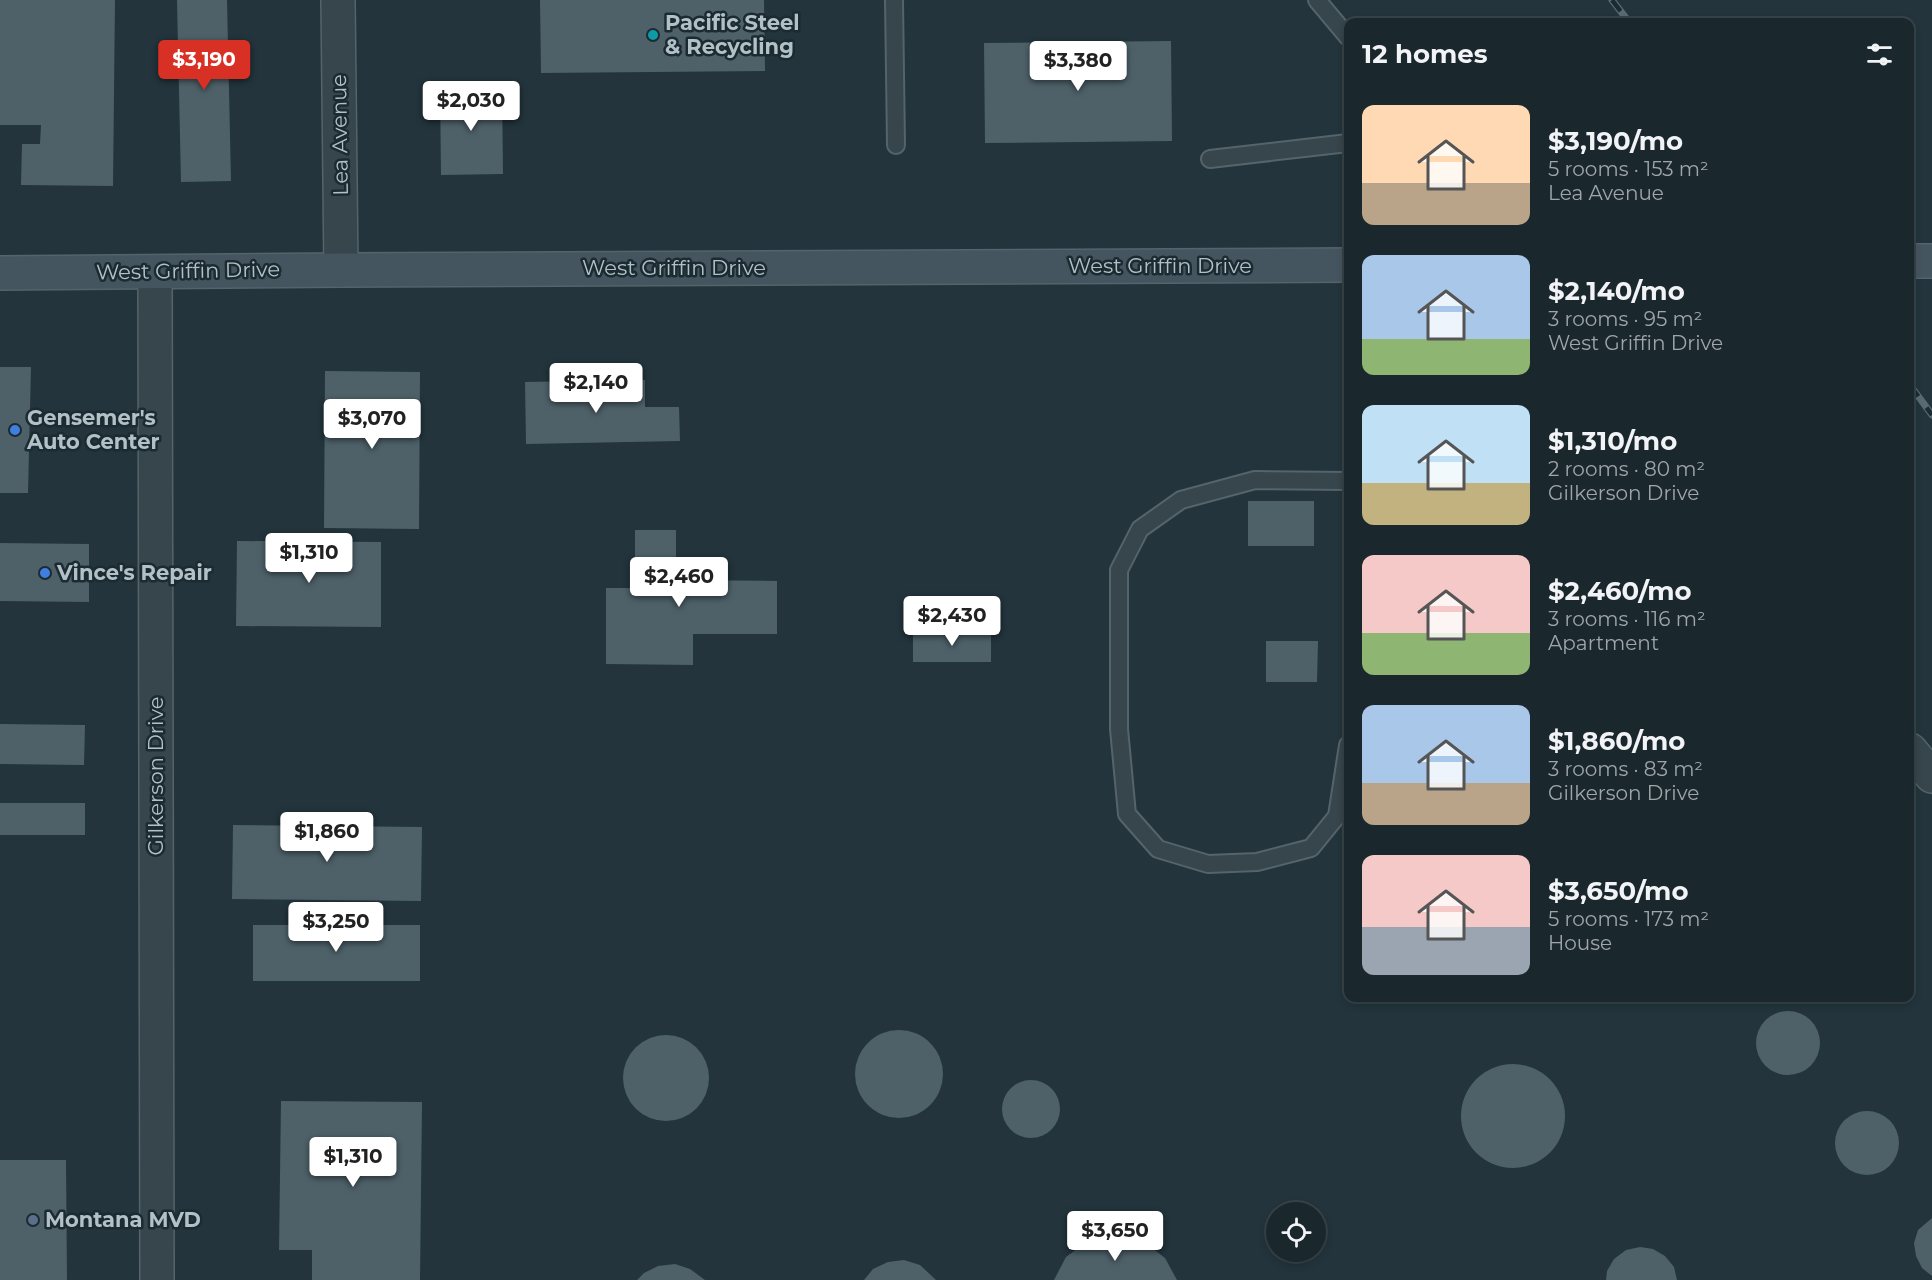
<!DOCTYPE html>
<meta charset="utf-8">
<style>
:root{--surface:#1a272d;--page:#273339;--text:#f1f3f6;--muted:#9fa5aa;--line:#384449;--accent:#d93025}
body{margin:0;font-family:Montserrat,sans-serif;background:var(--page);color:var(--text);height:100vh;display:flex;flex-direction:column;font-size:22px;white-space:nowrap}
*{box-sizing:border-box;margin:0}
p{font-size:20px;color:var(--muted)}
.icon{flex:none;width:33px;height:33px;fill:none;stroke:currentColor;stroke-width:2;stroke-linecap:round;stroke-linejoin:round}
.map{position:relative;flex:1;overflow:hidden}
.drawer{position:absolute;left:1344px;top:18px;width:570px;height:984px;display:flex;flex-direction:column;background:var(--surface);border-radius:12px;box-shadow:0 3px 9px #0003,0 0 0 2px var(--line)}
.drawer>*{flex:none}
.controls{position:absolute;left:1266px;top:1202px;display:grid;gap:12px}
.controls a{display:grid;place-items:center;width:60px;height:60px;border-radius:50%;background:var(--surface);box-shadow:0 3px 9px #0003,0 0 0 2px var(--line);font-size:30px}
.price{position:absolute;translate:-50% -51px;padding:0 14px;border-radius:6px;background:#fff;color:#222;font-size:20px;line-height:39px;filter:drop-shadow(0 2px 3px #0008)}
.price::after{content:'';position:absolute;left:50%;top:36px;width:18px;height:14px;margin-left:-9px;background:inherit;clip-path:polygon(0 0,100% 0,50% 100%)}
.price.selected{background:var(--accent);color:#fff}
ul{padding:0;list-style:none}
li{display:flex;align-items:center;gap:18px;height:150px;padding:0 18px}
li span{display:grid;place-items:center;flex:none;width:168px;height:120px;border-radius:12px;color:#555}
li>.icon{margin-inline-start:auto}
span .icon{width:72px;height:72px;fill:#fffc;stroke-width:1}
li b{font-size:26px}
h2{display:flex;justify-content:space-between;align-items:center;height:72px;padding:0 18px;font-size:26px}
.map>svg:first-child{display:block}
.building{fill:#4e6169}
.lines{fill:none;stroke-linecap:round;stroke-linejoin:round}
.service-casing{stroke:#55636a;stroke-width:20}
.minor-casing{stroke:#55636a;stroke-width:36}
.secondary-casing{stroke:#55636a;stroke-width:36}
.service{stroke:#37454c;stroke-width:16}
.minor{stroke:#37454c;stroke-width:33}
.secondary{stroke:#45555f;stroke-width:33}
.rail-casing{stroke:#596a73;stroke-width:7}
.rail{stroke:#1c2a31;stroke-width:4.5;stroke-dasharray:14;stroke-linecap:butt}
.culture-dot{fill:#0f9aa8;stroke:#1c2a31;stroke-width:2}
.shop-dot{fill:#3f7fe0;stroke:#1c2a31;stroke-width:2}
.service-dot{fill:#5c6f8a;stroke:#1c2a31;stroke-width:2}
.labels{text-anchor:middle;stroke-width:5;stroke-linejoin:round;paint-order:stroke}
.poi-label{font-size:21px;font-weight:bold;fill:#b2c0c7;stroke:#1c2a31;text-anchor:start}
.street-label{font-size:21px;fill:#b2c0c7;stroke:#1c2a31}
</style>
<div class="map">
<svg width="1932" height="1280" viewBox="0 0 1932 1280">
<rect width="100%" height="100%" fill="#23343c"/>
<path class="building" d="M0 0H115L113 186 21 185 22 144H40L41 125H0Z
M177 0H227L231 181 181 182Z
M540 0H764L765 71 541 73Z
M1171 41 1172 141 985 143 984 43Z
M440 89H502L503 174 441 175Z
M0 367H31L28 493H0Z
M325 371 420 372 419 529 324 528Z
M645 380V407H679L680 441 526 444 525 382Z
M1248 501H1314V546H1248Z
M635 530H676V580L777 581V634H693V665L606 664V588H635Z
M237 541 381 542V627L236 626Z
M0 543 89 544V602L0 601Z
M913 633H991V662H913Z
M1266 641H1318L1317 682H1266Z
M0 724 85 725 84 765 0 764Z
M0 803H85V835H0Z
M233 825 422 827 421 901 232 899Z
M253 925H420V981H253Z
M1756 1043a32 32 0 1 1 64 0a32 32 0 1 1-64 0Z
M855 1074a44 44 0 1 1 88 0a44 44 0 1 1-88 0Z
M623 1078a43 43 0 1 1 86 0a43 43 0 1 1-86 0Z
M1461 1116a52 52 0 1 1 104 0a52 52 0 1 1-104 0Z
M1002 1109a29 29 0 1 1 58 0a29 29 0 1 1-58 0Z
M281 1101 422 1102 420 1280H312V1250H279Z
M1835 1143a32 32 0 1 1 64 0a32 32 0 1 1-64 0Z
M0 1160H66L67 1280H0Z
M1932 1218V1276L1922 1268 1916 1256 1914 1243 1918 1230Z
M1116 1235 1143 1241 1165 1258 1177 1280H1054L1066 1257 1089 1240Z
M1640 1247 1653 1249 1665 1256 1674 1267 1677 1280H1606L1607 1271 1614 1259 1626 1250Z
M904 1260 920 1265 936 1280H864L873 1269 888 1262Z
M675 1264 690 1269 705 1280H637L644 1273 658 1266Z"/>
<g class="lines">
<g class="service-casing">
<path id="service" d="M894 0 896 145
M1317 0 1348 37
M1210 159 1348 143
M1348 481 1255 480 1181 500 1140 529 1119 570V729L1127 814 1158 849 1208 864 1257 862 1311 848 1337 816 1348 745"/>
</g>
<g class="minor-casing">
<path id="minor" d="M338 0 341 270
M155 272 157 1280
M1910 750 1932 776"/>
</g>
<g class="secondary-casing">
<path id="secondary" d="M1910 261H1932
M0 273 341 270 1348 265"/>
</g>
<use href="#service" class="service"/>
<use href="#minor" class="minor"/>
<use href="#secondary" class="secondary"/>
<g class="rail-casing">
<path id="rail" d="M1612 0 1629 22
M1910 385 1932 415"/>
</g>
<use href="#rail" class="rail"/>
</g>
<circle class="culture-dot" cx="653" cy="35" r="6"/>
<g class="shop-dot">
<circle cx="15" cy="430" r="6"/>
<circle cx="45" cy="573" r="6"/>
</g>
<circle class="service-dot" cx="33" cy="1220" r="6"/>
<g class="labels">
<g class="poi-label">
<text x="665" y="30">Pacific Steel<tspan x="665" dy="24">&amp; Recycling</tspan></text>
<text x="27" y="425">Gensemer's<tspan x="27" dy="24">Auto Center</tspan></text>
<text x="57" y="580">Vince's Repair</text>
<text x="45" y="1227">Montana MVD</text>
</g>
<g class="street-label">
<text transform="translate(340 135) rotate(-91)" y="7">Lea Avenue</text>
<text x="1160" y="273">West Griffin Drive</text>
<text x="674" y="275">West Griffin Drive</text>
<text transform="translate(188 271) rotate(-1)" y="7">West Griffin Drive</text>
<text transform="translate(156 776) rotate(-90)" y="7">Gilkerson Drive</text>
</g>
</g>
</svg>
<div class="controls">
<a><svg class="icon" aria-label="locate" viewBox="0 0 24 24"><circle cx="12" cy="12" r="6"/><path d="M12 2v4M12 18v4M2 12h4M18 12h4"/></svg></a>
</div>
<b class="price selected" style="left:204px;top:91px">$3,190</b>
<b class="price" style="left:1078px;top:92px">$3,380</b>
<b class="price" style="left:471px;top:132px">$2,030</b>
<b class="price" style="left:596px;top:414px">$2,140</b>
<b class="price" style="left:372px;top:450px">$3,070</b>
<b class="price" style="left:309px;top:584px">$1,310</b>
<b class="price" style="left:679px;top:608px">$2,460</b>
<b class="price" style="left:952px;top:647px">$2,430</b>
<b class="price" style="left:327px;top:863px">$1,860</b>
<b class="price" style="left:336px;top:953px">$3,250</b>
<b class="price" style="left:353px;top:1188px">$1,310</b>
<b class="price" style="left:1115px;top:1262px">$3,650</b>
<section class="drawer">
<h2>12 homes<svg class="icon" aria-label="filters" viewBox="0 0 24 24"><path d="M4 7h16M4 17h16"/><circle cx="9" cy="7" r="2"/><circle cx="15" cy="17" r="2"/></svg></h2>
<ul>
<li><span style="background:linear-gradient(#ffd9b3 65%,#b9a48a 0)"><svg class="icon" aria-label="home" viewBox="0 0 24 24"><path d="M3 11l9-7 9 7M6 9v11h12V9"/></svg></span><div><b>$3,190/mo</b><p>5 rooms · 153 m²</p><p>Lea Avenue</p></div></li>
<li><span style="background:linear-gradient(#a9c7e8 70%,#8fb573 0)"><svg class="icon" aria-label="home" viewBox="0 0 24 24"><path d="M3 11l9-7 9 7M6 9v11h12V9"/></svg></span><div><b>$2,140/mo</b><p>3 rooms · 95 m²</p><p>West Griffin Drive</p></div></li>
<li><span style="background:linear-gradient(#bfe0f5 65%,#c2b280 0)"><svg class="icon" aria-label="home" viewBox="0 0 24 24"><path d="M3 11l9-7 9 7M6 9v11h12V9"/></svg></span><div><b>$1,310/mo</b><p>2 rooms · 80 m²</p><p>Gilkerson Drive</p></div></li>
<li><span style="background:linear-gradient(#f6c9c9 65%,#8fb573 0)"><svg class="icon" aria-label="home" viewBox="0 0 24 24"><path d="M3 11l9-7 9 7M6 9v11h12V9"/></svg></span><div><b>$2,460/mo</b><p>3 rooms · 116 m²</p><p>Apartment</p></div></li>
<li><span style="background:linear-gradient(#a9c7e8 65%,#b9a48a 0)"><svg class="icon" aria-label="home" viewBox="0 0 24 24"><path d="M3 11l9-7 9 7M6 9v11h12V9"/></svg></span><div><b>$1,860/mo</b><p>3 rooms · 83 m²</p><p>Gilkerson Drive</p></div></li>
<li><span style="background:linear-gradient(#f6c9c9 60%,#9aa5b1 0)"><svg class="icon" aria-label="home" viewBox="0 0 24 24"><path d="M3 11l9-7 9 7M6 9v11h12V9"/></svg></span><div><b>$3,650/mo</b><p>5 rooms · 173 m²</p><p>House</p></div></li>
</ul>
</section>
</div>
